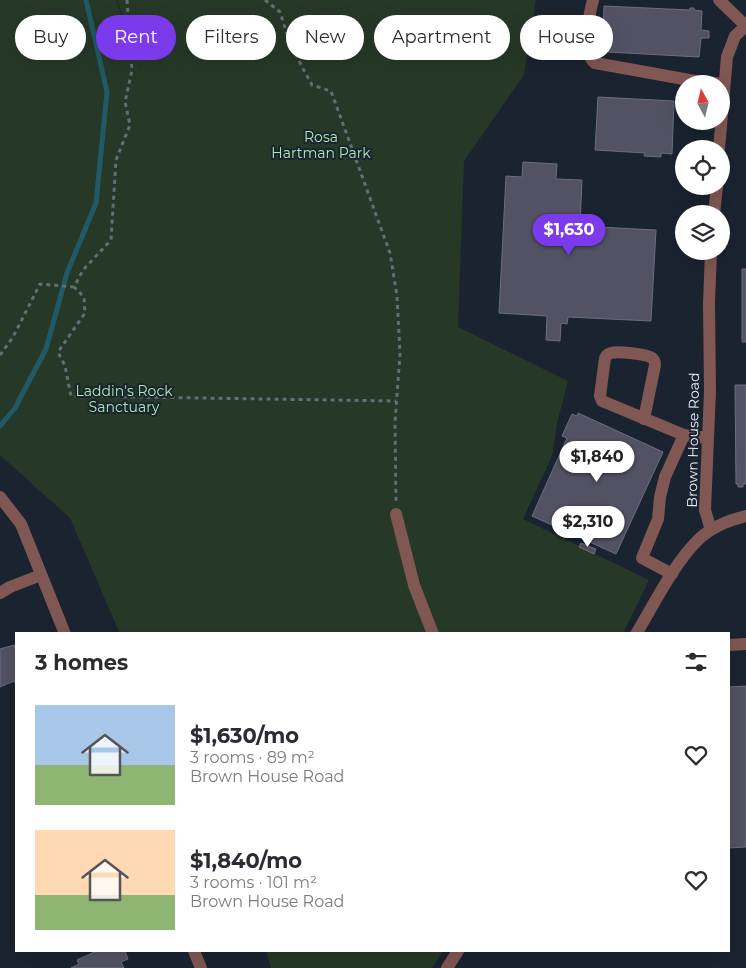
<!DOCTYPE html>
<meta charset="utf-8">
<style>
:root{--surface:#fff;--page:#f7f7f7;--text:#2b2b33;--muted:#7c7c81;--accent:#7c3aed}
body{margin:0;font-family:Montserrat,sans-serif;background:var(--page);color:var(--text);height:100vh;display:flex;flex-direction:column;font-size:19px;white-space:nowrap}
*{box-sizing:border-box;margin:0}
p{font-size:16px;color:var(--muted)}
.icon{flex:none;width:28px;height:28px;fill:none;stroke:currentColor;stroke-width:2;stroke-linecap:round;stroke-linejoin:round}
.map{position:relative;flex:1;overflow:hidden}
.side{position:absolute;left:15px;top:632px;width:715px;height:320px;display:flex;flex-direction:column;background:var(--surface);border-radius:0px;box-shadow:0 5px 20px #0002}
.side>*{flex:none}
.hud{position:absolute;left:15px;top:15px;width:716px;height:45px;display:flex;gap:10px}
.needle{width:32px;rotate:352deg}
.buttons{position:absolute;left:675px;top:75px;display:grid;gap:10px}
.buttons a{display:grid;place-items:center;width:55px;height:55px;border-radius:50%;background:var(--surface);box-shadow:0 5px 20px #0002;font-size:25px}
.price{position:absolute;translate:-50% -42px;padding:0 11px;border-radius:18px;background:#fff;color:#222;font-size:16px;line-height:32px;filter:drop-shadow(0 1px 2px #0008)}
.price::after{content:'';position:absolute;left:50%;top:30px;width:15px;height:11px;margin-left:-8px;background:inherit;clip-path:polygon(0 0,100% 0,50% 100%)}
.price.current{background:var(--accent);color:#fff}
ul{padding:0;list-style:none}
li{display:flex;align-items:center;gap:15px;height:125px;padding:0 20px}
li span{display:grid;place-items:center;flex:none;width:140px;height:100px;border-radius:0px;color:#555}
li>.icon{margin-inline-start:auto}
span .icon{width:60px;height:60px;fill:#fffc;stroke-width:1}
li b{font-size:21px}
h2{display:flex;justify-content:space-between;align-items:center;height:60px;padding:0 20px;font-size:21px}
.chip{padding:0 18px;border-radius:22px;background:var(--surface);box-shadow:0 5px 20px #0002;font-size:18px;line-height:45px}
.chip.current{background:var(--accent);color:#fff}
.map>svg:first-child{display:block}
.green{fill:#263927}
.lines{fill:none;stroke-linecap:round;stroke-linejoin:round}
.stream{stroke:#225967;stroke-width:5}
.building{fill:#525264;stroke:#6d6d80}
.path{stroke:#646d78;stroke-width:3;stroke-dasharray:4 4;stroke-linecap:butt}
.minor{stroke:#805752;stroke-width:12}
.labels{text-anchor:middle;stroke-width:4;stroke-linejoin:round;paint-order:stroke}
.park-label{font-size:14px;fill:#b0e8b3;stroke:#1a2330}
.street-label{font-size:14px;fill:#e6edf6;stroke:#1a2330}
</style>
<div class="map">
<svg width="746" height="968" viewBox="0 0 746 968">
<rect width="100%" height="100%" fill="#1a2330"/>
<path class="green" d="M0 0H116L143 78 117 0H536L524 75 464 161 458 327 568 381 557 423 552 456 523 519 649 580 623 634H120L70 518 0 455Z
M266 951H443L432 968H271Z"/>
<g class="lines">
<path class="stream" d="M0 426 15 408 46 349 67 273 96 203 107 92 86 0"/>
</g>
<path class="building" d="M604 6 690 10V8H694V10L702 11 701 30 709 31V38H701L699 57 608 52 609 36H603Z
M598 97 674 101 672 154 661 153V157L644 156 645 153 595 150Z
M523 162 557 164 556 179 582 180 580 226 656 230 651 321 568 317 567 324 561 323 560 341 546 340 547 316 499 313 506 176 522 177Z
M742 269H746V342H742Z
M735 385H746V484H743V487H738V484H736Z
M578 413 663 452 616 554 532 516 567 438 562 436 572 414 577 416Z
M581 543 596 549 594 554 579 547Z
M14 645 15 648H16V685L14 681 0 687V649Z
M746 686V847L729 848V687Z
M97 951H125L128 959 121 962 124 968H71L79 964 77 960Z"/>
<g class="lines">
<path class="path" d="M127 0 132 70 125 102 130 125 116 160 111 240 83 270 74 287 84 297 85 313 58 352 65 366 71 396 396 401
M265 0 280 12 286 31 300 63 312 85 331 91 390 253 397 296 400 354 395 422 396 501
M0 355 13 337 40 284 74 287"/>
<path class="minor" d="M593 0C589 15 581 53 595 63L695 81 724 84
M719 0 746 26 735 36 727 57 719 149
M714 214 717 186
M644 419 655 365C655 362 655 360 652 358 647 354 617 351 611 353 607 354 607 355 605 358L600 396 602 401 684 435 708 438
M0 497 21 524 65 634
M396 514 414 585 433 634
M711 530 705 510 710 391 709 303 711 251
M672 574 642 558 658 519 660 497 665 477 684 435
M0 593 10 587 41 575
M636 634C653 606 675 562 698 540 711 527 729 520 746 516
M729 645 746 644
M194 951 201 968
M447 968 458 951"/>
</g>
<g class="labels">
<g class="park-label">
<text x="321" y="142">Rosa<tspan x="321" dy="16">Hartman Park</tspan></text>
<text x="124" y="396">Laddin's Rock<tspan x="124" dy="16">Sanctuary</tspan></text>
</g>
<g class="street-label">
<text transform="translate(693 440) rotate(-89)" y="5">Brown House Road</text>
</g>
</g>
</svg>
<div class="buttons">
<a><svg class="needle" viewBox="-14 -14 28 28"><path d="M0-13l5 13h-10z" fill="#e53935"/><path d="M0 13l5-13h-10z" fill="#7c7c81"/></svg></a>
<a><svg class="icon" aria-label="locate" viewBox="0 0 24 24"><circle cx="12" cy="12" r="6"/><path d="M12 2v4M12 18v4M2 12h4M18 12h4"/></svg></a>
<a><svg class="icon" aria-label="layers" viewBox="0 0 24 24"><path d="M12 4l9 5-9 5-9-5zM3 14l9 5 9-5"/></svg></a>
</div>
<b class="price current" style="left:569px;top:256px">$1,630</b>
<b class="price" style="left:597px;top:483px">$1,840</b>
<b class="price" style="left:588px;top:548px">$2,310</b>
<div class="hud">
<a class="chip">Buy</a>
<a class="chip current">Rent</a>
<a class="chip">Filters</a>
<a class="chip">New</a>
<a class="chip">Apartment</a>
<a class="chip">House</a>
</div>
<section class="side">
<h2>3 homes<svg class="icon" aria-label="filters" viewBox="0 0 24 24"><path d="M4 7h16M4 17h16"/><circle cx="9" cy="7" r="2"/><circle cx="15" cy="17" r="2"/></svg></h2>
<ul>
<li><span style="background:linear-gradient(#a9c7e8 60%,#8fb573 0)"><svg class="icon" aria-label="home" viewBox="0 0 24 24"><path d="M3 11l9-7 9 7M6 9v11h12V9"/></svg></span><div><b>$1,630/mo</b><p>3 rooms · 89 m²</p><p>Brown House Road</p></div><svg class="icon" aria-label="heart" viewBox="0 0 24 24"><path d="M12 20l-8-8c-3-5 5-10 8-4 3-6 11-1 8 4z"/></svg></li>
<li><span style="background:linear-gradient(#ffd9b3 65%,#8fb573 0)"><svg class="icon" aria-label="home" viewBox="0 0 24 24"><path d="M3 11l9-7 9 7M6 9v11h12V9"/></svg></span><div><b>$1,840/mo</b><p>3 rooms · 101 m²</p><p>Brown House Road</p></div><svg class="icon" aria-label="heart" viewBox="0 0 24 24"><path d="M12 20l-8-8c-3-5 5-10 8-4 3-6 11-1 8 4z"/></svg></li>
</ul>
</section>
</div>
